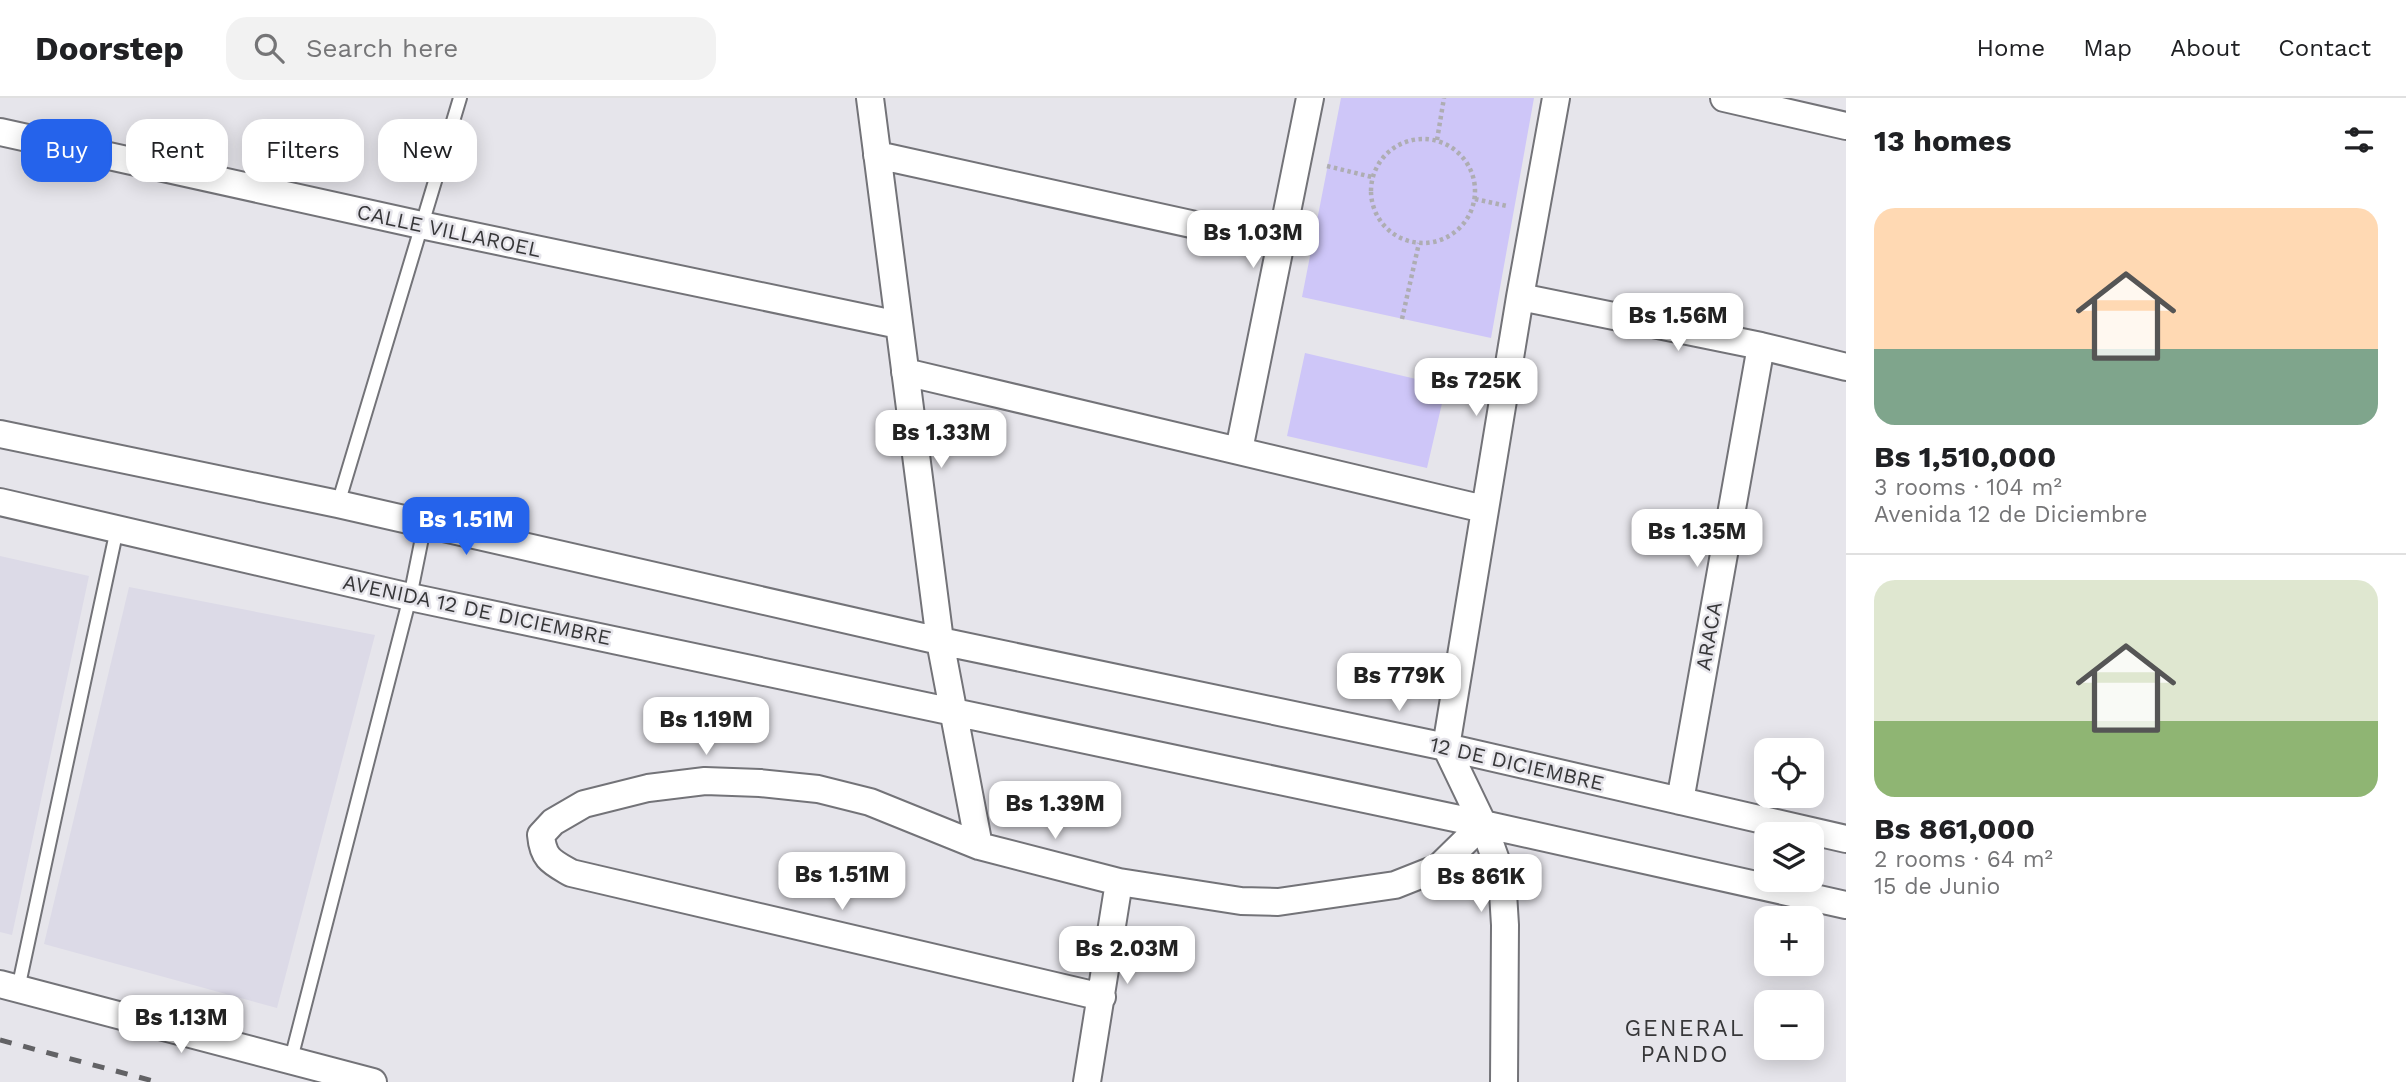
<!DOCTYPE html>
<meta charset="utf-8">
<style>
:root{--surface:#fff;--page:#f2f2f2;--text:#202124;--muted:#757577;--line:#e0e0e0;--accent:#2563eb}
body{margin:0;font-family:"Work Sans",sans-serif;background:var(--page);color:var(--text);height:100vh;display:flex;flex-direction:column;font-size:26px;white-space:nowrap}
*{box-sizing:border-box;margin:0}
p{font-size:23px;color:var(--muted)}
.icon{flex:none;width:38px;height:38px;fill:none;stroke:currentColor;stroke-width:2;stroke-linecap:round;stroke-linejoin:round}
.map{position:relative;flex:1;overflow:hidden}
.sheet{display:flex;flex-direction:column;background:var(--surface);width:560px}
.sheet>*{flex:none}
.guide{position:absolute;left:21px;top:21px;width:665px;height:63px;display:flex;gap:14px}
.tools{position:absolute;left:1754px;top:640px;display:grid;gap:14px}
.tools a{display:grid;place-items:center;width:70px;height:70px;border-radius:14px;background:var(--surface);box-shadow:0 4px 18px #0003;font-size:35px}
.price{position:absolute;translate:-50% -60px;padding:0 16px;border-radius:14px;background:#fff;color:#222;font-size:23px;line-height:46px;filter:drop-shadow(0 2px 4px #0008)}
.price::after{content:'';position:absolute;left:50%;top:42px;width:21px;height:16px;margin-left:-10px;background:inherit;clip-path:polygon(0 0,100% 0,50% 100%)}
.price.selected{background:var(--accent);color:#fff}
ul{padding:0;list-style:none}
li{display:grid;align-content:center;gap:14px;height:371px;padding:0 28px}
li+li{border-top:2px solid var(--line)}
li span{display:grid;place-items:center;height:217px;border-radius:21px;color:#555}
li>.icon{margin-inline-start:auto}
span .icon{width:126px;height:126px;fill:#fffc;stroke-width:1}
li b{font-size:30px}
h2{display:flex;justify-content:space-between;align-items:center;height:84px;padding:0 28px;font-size:30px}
.pill{padding:0 24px;border-radius:21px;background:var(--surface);box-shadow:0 4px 18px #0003;font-size:24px;line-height:63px}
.pill.selected{background:var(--accent);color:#fff}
header{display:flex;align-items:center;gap:42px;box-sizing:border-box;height:98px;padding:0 35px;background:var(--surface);border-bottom:2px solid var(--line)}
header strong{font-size:33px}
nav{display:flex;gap:38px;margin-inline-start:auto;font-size:24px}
.search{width:490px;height:63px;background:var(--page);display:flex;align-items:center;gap:18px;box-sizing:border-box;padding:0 24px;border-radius:21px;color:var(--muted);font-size:26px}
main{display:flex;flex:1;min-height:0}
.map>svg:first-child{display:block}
.built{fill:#dcdae7}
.green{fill:#cec6f8}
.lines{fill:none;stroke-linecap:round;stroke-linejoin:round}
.service-casing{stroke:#737378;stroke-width:16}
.minor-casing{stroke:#737378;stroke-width:30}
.path{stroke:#aeadb2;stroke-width:4.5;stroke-dasharray:3.5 3.5;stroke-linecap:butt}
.service{stroke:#fff;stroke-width:12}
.minor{stroke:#fff;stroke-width:26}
.rail{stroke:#626265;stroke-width:5;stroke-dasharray:12 12;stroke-linecap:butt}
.labels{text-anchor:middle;stroke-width:5;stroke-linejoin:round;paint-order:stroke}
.street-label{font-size:21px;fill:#373739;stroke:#e6e5eb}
.neighbourhood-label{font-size:23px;letter-spacing:2px;fill:#373739;stroke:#e6e5eb}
</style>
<header>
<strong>Doorstep</strong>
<div class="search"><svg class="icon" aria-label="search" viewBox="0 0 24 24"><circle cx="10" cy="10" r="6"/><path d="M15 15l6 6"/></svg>Search here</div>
<nav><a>Home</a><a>Map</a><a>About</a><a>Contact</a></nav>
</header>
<main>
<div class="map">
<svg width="1846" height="984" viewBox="0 0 1846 984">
<rect width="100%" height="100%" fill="#e6e5eb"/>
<path class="built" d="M0 458 89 478 12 837 0 834Z
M129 489 375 537 277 910 44 846Z"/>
<path class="green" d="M1341 0H1534L1491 240 1302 199Z
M1305 255 1446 288 1427 370 1287 338Z"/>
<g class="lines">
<g class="service-casing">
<path id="service" d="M338 406 460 0
M18 891 117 431
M291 961 410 499 425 425"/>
</g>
<g class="minor-casing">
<path id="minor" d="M870 0 940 543 979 748
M1724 0 1846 28
M0 34 421 127 899 227
M877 57 1282 146
M1520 199 1761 248 1846 269
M905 274 1484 411
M0 336 338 406 940 543 1446 649 1846 741
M1239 352 1310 0
M0 404 410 499 1483 726 1846 807
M1680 703 1761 248
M0 886 373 984
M1102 899 571 775C552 764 543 761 541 737L553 724 584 706 648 690 705 683 760 685 818 691 870 704 979 748 1119 784 1241 803 1278 804 1395 787 1438 770 1483 726
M1087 984 1119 784
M1504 984 1505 827 1502 779 1483 726 1446 649 1520 199 1556 0"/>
</g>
<path class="path" d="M1371 93a52 52 0 1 1 104 0a52 52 0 1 1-104 0Z
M1437 42 1444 0
M1327 68 1372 79
M1475 101 1507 108
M1402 221 1419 145"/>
<use href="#service" class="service"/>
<use href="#minor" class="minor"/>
<path class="rail" d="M0 942 157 984"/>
</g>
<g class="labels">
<g class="street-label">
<text transform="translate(449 133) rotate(12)" y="7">CALLE VILLAROEL</text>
<text transform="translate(477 512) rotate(12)" y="7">AVENIDA 12 DE DICIEMBRE</text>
<text transform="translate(1709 538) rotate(-80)" y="7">ARACA</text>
<text transform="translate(1517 666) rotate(13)" y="7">12 DE DICIEMBRE</text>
</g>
<g class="neighbourhood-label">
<text x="1685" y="938">GENERAL<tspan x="1685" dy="26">PANDO</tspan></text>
</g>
</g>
</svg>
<div class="tools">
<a><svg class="icon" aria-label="locate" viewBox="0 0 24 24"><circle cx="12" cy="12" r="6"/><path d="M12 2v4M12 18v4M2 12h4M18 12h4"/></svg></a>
<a><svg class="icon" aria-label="layers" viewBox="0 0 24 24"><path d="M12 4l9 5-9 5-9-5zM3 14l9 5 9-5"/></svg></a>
<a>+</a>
<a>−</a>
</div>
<b class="price" style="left:1253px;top:172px">Bs 1.03M</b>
<b class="price" style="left:1678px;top:255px">Bs 1.56M</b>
<b class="price" style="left:1476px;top:320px">Bs 725K</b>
<b class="price" style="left:941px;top:372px">Bs 1.33M</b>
<b class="price selected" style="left:466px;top:459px">Bs 1.51M</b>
<b class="price" style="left:1697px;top:471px">Bs 1.35M</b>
<b class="price" style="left:1399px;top:615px">Bs 779K</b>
<b class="price" style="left:706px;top:659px">Bs 1.19M</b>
<b class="price" style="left:1055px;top:743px">Bs 1.39M</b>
<b class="price" style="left:842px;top:814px">Bs 1.51M</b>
<b class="price" style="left:1481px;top:816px">Bs 861K</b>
<b class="price" style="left:1127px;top:888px">Bs 2.03M</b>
<b class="price" style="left:181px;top:957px">Bs 1.13M</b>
<div class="guide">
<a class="pill selected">Buy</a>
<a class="pill">Rent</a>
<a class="pill">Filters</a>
<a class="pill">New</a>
</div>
</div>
<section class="sheet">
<h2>13 homes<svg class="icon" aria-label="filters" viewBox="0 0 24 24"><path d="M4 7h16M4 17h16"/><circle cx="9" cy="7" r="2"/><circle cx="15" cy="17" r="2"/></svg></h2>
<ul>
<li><span style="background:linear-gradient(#ffd9b3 65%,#7fa58c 0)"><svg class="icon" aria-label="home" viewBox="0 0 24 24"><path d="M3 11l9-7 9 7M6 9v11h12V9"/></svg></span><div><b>Bs 1,510,000</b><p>3 rooms · 104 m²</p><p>Avenida 12 de Diciembre</p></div></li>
<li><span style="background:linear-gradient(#dfe7d0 65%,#8fb573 0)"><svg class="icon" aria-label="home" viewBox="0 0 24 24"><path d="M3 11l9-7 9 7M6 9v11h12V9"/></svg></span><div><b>Bs 861,000</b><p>2 rooms · 64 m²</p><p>15 de Junio</p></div></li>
</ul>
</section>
</main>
